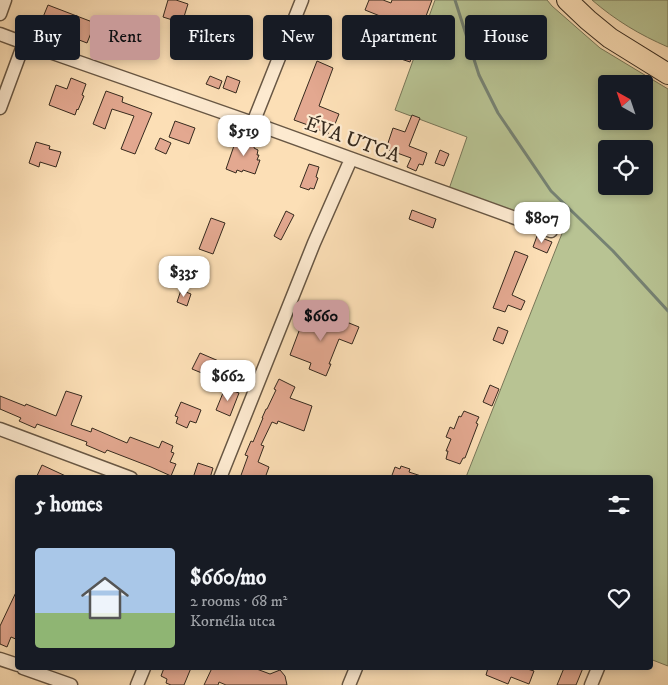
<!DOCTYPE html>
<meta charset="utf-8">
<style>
:root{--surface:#171b24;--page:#20242c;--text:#f1f3f6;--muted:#9ea1a6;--accent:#c59692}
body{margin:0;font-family:"IM FELL DW Pica",serif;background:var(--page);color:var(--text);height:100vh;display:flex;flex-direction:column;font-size:19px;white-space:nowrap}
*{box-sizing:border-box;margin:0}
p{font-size:16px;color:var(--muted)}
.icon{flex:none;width:28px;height:28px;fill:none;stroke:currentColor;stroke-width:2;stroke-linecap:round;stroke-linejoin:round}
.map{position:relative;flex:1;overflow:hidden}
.drawer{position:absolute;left:15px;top:475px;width:638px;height:195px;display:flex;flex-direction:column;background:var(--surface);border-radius:5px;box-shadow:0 2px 8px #0003}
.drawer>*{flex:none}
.hud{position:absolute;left:15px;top:15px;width:639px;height:45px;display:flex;gap:10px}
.needle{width:32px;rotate:320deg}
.fabs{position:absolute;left:598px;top:75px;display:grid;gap:10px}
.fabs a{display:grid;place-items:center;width:55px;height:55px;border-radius:5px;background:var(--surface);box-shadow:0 2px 8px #0003;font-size:25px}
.price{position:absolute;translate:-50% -42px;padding:0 11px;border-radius:10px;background:#fff;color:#222;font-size:16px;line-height:32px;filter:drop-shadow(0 1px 2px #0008)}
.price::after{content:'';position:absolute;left:50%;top:30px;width:15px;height:11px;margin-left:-8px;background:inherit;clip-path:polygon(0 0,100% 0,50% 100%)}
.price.current{background:var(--accent);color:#111}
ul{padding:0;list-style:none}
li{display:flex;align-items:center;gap:15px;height:125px;padding:0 20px}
li span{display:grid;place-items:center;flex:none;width:140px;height:100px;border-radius:5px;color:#555}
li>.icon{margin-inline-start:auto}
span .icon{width:60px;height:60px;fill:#fffc;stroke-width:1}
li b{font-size:21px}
h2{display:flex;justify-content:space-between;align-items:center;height:60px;padding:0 20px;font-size:21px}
.tag{padding:0 18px;border-radius:5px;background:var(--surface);box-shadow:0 2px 8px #0003;font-size:18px;line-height:45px}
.tag.current{background:var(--accent);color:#111}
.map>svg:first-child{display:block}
.green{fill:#b8c393;stroke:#777658;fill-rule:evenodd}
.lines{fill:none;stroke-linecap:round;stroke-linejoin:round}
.stream{stroke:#768273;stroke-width:3}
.building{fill:#e3a890;stroke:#362a1e}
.street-casing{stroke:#685744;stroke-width:15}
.primary-casing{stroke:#362a1e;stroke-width:22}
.street{stroke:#fdead0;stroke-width:12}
.primary{stroke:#fcdfb6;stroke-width:20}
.labels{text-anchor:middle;stroke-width:4.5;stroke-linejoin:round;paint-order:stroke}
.street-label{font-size:20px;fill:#362a1e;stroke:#fdead0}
</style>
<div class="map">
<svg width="668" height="685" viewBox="0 0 668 685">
<rect width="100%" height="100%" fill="#fcdfb6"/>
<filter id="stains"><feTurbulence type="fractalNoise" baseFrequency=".004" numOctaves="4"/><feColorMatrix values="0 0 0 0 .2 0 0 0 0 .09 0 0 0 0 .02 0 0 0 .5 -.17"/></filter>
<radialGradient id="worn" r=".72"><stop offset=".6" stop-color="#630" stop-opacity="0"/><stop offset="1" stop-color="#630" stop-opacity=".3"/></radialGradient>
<path class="green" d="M435 0H547L552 6 600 48 668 89V666L650 659V478L466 477 563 231 449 189 467 137 395 110ZM606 84H644V121H606ZM606 149H644V186H606Z
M592 0H668V47C640 35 615 20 592 0Z"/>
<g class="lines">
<path class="stream" d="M455 0 479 75 498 113 551 191 613 251 668 311"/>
</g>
<path class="building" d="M168 0H176L188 4 182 23 163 17Z
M369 0H383L391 3 392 0H432L416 43 410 62 398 58 405 34 382 25 385 18 365 10Z
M48 5 95 23 87 43 53 30 54 27 41 22Z
M222 41 231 44 226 56 217 52Z
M317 61 333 68 319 106 339 114 335 124 332 122 328 134 319 130V129L294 120Z
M210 76 222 81 219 89 206 84Z
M227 76 240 81 236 93 223 88Z
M71 78 86 84 82 95 84 96 78 110 77 109 75 115 49 105 56 85 67 89Z
M106 91 123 97 122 102 152 113 135 154 121 149 134 116 112 109 105 129 93 124Z
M412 115 420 118 409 146 427 153 423 165 419 164 416 171 407 167 411 158 386 149 393 128 405 132Z
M175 121 195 128 189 144 169 137Z
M237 137 255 143 254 148 258 150 257 155H259L257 160H260L255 174 243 170 242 172 237 170 236 173 226 169Z
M160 138 171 143 166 154 155 149Z
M36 142 50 146 49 149 61 152 56 167 40 162 39 167 29 163Z
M440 150 449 154 444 166 435 163Z
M309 164 319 167 316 177 318 178 314 189 310 188 309 190 300 187Z
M412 210 436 219 433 228 409 219Z
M286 211 294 215 281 240 274 236Z
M211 218 225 223 213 254 199 249Z
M537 236 552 242 547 253 533 247Z
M515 251 528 256 512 295 525 301 521 310 508 305 505 312 493 308Z
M181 290 191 294 187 306 177 302Z
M305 315 331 325 334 317 359 327 352 344 339 339 329 364H331L326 376 309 369 311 363 290 355Z
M498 327 508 331 503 344 493 340Z
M200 353 221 362 214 378 192 369Z
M279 379 295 387 290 398 312 406 304 431 278 421 277 424 272 422 261 445 264 446 258 462 269 467 265 478H240L248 456 245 455 251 441 253 442 263 418H262L266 409H267L276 390 274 389Z
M490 385 499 389 492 406 483 402Z
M225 388 239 393 230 416 216 410Z
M66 391 82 396 71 425 91 432 92 428 127 443 130 437 159 448 162 441 173 446 171 452 174 453 170 462 176 464 171 476 151 467 107 450 105 453 86 445 87 442 37 424 35 428 19 421 21 418 0 409V396L25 406 26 404 56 416Z
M181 402 201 410 196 423 190 421 187 428 176 423 178 417 175 416Z
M464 411 479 417 476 423 478 424 465 458H463L460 464 446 459 448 451H446L451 439 446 437 450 427 454 429 459 416 461 417Z
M198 463 213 468 210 478H193Z
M42 465 70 478H36Z
M401 466 410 469 409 472 421 476V478H391L395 467 400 469Z
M18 588V640L11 637 7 647 0 644V626Z
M164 668H191L184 685H171L166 683 167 679 161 676Z
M212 668H254L270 674 280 670 285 676 287 685H226L219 682 218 685H204Z
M488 668H524L534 671 529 684 511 677 508 684 486 675Z
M564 668H583L576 685H557Z"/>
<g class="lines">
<g class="street-casing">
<path id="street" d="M0 14 5 0
M0 34 24 43 253 123 551 231
M0 108 24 43
M253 123 302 0
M0 429 131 478
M220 478 314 243 351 159
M0 659 18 665
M23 668 71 685
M137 685 144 668
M349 685 356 668
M591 685 598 668"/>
</g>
<g class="primary-casing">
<path id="primary" d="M567 0 588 20 610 38 668 74"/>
</g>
<use href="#street" class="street"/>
<use href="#primary" class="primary"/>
</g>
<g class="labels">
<g class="street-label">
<text transform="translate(353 139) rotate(20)" y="7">ÉVA UTCA</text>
</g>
</g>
<rect width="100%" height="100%" filter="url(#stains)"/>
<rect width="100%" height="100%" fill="url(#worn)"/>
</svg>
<div class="fabs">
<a><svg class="needle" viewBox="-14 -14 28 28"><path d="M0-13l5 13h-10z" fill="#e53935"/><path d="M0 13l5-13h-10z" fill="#9ea1a6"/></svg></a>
<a><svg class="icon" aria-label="locate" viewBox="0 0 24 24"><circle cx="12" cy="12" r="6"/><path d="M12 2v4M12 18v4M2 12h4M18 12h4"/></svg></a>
</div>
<b class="price" style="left:244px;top:157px">$519</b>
<b class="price" style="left:542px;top:244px">$807</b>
<b class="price" style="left:184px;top:298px">$335</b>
<b class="price current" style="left:321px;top:342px">$660</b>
<b class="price" style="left:228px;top:402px">$662</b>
<div class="hud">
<a class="tag">Buy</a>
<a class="tag current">Rent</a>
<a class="tag">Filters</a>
<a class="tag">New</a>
<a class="tag">Apartment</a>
<a class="tag">House</a>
</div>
<section class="drawer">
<h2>5 homes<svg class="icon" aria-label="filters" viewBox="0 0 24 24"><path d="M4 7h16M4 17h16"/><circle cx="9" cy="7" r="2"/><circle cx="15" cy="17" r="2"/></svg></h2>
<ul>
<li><span style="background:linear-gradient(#a9c7e8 65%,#8fb573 0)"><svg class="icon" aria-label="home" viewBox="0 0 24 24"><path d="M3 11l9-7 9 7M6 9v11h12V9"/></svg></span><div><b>$660/mo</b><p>2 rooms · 68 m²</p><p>Kornélia utca</p></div><svg class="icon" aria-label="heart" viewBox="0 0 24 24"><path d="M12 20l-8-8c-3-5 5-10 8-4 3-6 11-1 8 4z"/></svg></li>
</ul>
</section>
</div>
